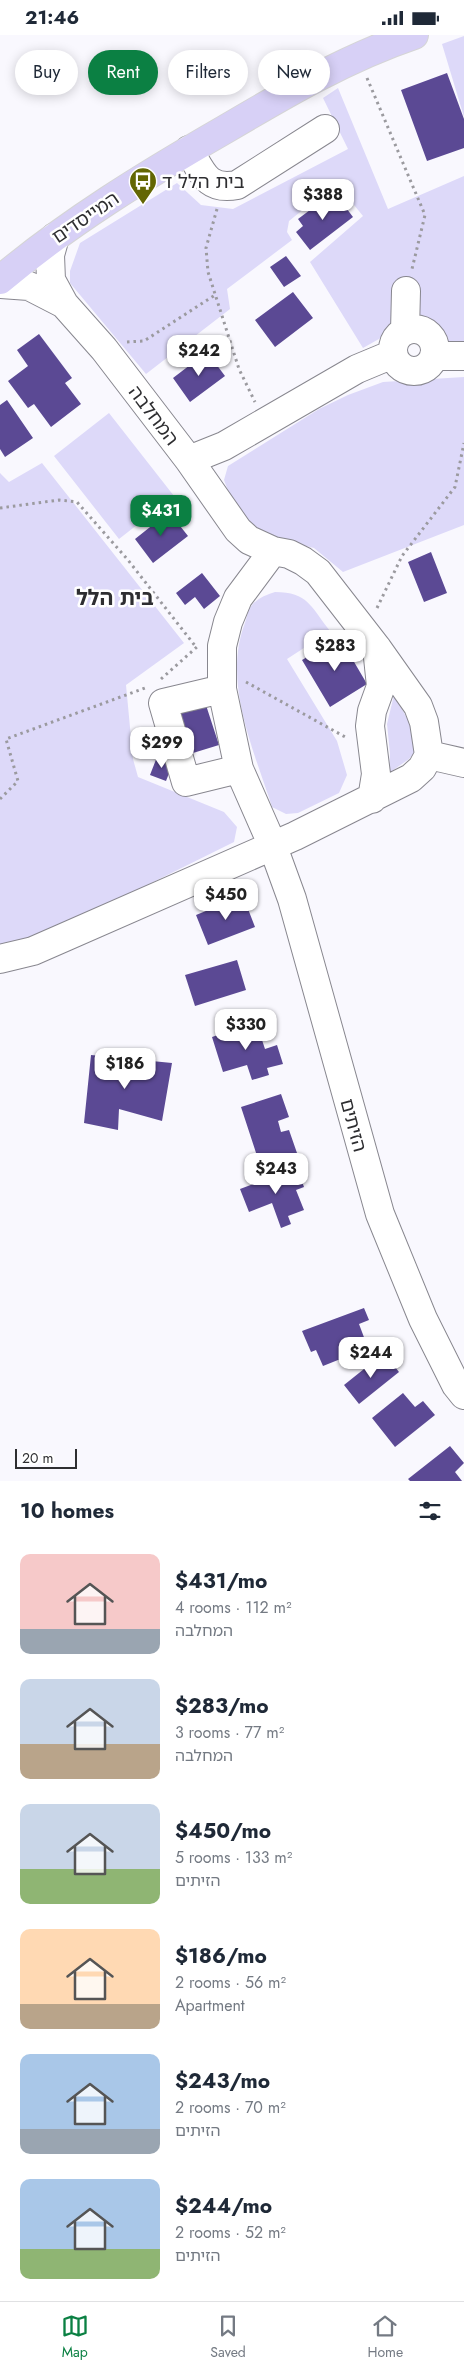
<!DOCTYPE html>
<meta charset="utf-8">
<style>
:root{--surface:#fff;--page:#f6f6f7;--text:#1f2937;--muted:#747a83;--line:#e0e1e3;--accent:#0b8043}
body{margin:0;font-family:Jost,"Noto Sans Hebrew",sans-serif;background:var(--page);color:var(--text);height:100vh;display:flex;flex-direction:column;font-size:19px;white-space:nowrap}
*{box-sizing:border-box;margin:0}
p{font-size:16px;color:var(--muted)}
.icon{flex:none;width:28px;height:28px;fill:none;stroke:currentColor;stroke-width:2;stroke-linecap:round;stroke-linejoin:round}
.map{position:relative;height:1446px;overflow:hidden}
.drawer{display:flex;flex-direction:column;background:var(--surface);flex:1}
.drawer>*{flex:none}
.hud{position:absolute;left:15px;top:15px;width:435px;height:45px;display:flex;gap:10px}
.scale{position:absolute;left:15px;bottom:12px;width:62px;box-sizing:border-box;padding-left:5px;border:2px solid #2e2e31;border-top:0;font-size:14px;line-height:18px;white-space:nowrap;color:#2e2e31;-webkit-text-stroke:4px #fff;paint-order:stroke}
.price{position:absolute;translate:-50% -42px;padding:0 11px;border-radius:10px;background:#fff;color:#222;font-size:16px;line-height:32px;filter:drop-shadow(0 1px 2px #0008)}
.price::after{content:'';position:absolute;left:50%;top:30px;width:15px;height:11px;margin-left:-8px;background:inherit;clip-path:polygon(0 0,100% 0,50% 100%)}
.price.selected{background:var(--accent);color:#fff}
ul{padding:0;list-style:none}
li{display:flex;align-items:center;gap:15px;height:125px;padding:0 20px}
li span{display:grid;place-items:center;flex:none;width:140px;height:100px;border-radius:10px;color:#555}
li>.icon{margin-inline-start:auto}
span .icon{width:60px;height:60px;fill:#fffc;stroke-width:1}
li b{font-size:21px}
h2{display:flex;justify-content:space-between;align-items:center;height:60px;padding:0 20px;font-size:21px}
.pill{padding:0 18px;border-radius:22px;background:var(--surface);box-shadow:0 2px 12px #0003;font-size:18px;line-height:45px}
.pill.selected{background:var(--accent);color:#fff}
.status{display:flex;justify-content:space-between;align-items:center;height:35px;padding:0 25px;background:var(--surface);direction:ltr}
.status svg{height:14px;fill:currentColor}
.tab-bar{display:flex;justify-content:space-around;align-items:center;height:70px;border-top:1px solid var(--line);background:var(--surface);font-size:14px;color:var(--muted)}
.tab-bar a{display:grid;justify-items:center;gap:2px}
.tab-bar .selected{color:var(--accent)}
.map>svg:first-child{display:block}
.green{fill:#ddd9f9}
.building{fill:#5b4994}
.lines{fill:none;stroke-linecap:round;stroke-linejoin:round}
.minor-casing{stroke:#88878f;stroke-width:30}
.major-casing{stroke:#d5d5d6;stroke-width:30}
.path{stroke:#9b9a9f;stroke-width:3;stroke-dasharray:2.5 4;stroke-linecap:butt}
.minor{stroke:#fff;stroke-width:28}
.major{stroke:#d7d0f6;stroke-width:28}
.labels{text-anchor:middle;stroke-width:5;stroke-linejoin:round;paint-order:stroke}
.poi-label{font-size:19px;fill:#2e2e31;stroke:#fff;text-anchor:start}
.street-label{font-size:19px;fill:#2e2e31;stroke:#fff}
.quarter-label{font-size:21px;font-weight:bold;fill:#2e2e31;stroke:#fff}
</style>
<div class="status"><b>21:46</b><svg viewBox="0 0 49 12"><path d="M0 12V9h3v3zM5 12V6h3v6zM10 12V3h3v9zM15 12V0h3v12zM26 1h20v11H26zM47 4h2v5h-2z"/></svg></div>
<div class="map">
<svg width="464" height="1446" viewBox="0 0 464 1446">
<rect width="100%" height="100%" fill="#f9f8fe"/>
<path class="green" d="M464 1V82L442 9Z
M338 53 388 174 464 141V309L448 308C436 286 419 286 396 286L386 300 363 313 310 227 363 181 336 148 289 186 287 197 292 205 227 254 230 274 146 339 70 248V236L80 208 177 148 201 170 233 174 348 114 323 63Z
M464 342V490L343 537 314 513 275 503 257 496 230 461 224 445 228 431 319 374 348 360 383 347Z
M109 378 174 461 119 504 54 421Z
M42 428 184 608 126 650 133 724 138 742 224 777 237 792 234 807 123 862 9 912 0 914V438L9 447Z
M275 557C308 557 311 572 330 596L287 624 337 706 347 740 339 758 298 778 286 779 272 772C254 715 222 647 245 588 247 582 248 574 252 570 258 563 266 560 275 557Z
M394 660 417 701 418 714 409 724 389 738 390 719 387 689Z"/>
<path class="building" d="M447 38 464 84V113L427 126 401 55Z
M334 157 353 182 310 215 296 197 303 191 298 184Z
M286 221 301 241 284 252 270 232Z
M293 257 313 283 275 312 255 285Z
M39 299 72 343 65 348 81 369 51 392 34 369 28 373 8 346 28 331 17 315Z
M207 317 225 341 190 367 173 343Z
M7 365 33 403 5 422 0 414V370Z
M169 477 188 501 153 528 135 504Z
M431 517 447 558 424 567 408 527Z
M202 538 220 561 204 574 195 562 185 570 176 558Z
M340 603 367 649 330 672 302 625Z
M204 664 219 710 193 718 177 673Z
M157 722 173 728 166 746 150 740Z
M243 861 255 892 208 910 196 880Z
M237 925 246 955 195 971 185 940Z
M256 987 265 1014 277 1010 283 1029 267 1033 269 1040 252 1045 247 1030 223 1037 212 1002Z
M91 1020 172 1028 162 1086 119 1074 118 1095 84 1088Z
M281 1059 289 1082 278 1086 281 1097 289 1095 297 1118 260 1130 241 1072Z
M297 1133 304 1152 296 1155 304 1175 288 1181 291 1189 281 1193 272 1168 249 1177 240 1154Z
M364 1273 369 1285 359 1289 368 1313 323 1331 316 1315 311 1317 302 1296Z
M384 1318 399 1337 359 1369 344 1350Z
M403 1358 415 1372 423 1366 435 1380 395 1412 372 1383Z
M450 1411 464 1428 455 1437 462 1446H410L408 1444Z"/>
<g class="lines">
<g class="minor-casing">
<path id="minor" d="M189 115C202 137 207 156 237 150L325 94
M55 202 50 220 51 245 64 269 104 314 189 425 238 495 249 505 273 516
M0 249 29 251 64 269
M393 315a21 21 0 1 1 42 0a21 21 0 1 1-42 0Z
M405 296 406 256
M434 321H464
M189 425 224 411 357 334 393 319
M222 654 163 668 186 747 239 734
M429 720 424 687 418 671 377 613 318 537 303 526 289 519 273 516 238 563 228 587 222 611V654L239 734 272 809 292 864 380 1179 423 1284 456 1350 464 1360
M429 720 464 728
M372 764 376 739 370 691 372 676 381 651 377 613
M0 924 33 916 65 902 295 801 411 743 422 733 429 720"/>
</g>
<g class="major-casing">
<path id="major" d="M0 245C69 187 146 140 224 95 285 59 346 23 414 0"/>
</g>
<path class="path" d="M367 43 425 180 412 234
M217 174 206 213 208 237 239 334 255 367
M127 307 144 306 215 260
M0 473 59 465 77 467 128 525 196 612
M377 573 402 521 455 452 464 408
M161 644 198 611
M246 647 347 703
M0 764 18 746 6 704 145 653"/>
<use href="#minor" class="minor"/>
<use href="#major" class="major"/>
</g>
<defs>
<g id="bus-pin" transform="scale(1.4375)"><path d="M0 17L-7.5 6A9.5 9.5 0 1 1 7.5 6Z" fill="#636603" stroke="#fff"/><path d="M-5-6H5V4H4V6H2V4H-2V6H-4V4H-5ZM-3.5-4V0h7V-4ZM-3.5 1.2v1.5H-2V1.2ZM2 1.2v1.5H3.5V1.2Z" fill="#fff"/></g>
</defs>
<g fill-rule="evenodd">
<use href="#bus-pin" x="143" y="146"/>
</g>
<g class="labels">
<g class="poi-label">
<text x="162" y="153">בית הלל ד</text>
</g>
<g class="street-label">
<text transform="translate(85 182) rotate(-34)" y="7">המייסדים</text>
<text transform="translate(154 380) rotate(53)" y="7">המחלבה</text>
<text transform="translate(354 1090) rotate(75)" y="7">הזיתים</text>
</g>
<g class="quarter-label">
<text x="115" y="570">בית הלל</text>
</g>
</g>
</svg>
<div class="scale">20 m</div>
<b class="price" style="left:323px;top:186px">$388</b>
<b class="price" style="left:199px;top:342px">$242</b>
<b class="price selected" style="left:161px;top:502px">$431</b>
<b class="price" style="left:335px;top:637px">$283</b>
<b class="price" style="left:162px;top:734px">$299</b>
<b class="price" style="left:226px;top:886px">$450</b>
<b class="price" style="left:246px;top:1016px">$330</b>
<b class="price" style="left:125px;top:1055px">$186</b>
<b class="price" style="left:276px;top:1160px">$243</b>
<b class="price" style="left:371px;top:1344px">$244</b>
<div class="hud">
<a class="pill">Buy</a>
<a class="pill selected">Rent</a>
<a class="pill">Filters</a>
<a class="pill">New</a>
</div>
</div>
<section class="drawer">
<h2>10 homes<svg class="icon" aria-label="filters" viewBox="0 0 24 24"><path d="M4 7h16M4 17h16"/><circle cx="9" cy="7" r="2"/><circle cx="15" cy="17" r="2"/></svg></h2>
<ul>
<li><span style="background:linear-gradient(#f6c9c9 75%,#9aa5b1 0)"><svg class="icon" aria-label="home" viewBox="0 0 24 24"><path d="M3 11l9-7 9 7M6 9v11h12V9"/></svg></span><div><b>$431/mo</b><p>4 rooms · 112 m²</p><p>המחלבה</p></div></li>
<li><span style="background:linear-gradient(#c9d6e8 65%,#b9a48a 0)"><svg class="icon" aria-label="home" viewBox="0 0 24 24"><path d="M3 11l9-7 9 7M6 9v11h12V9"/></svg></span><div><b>$283/mo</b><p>3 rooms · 77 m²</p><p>המחלבה</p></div></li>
<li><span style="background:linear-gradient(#c9d6e8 65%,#8fb573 0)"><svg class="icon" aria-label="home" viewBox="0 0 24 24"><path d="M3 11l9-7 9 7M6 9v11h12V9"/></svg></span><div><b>$450/mo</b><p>5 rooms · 133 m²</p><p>הזיתים</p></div></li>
<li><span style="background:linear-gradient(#ffd9b3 75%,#b9a48a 0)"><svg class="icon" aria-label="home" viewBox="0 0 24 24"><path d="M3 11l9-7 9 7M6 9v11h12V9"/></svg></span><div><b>$186/mo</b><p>2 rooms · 56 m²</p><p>Apartment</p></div></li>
<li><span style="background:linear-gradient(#a9c7e8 75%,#9aa5b1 0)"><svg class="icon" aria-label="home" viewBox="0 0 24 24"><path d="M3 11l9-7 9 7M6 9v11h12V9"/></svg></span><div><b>$243/mo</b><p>2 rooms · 70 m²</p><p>הזיתים</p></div></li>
<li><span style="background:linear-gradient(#a9c7e8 70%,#8fb573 0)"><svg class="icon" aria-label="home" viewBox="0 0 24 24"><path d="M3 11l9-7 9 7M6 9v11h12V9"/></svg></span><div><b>$244/mo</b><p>2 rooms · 52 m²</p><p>הזיתים</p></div></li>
</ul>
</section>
<nav class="tab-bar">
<a class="selected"><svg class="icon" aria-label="map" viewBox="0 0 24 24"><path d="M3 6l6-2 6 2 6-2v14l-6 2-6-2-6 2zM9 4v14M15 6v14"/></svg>Map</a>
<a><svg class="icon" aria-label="saved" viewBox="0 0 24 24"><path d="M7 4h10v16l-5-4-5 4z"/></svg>Saved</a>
<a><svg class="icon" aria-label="home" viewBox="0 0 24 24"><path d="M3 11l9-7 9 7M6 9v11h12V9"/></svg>Home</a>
</nav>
